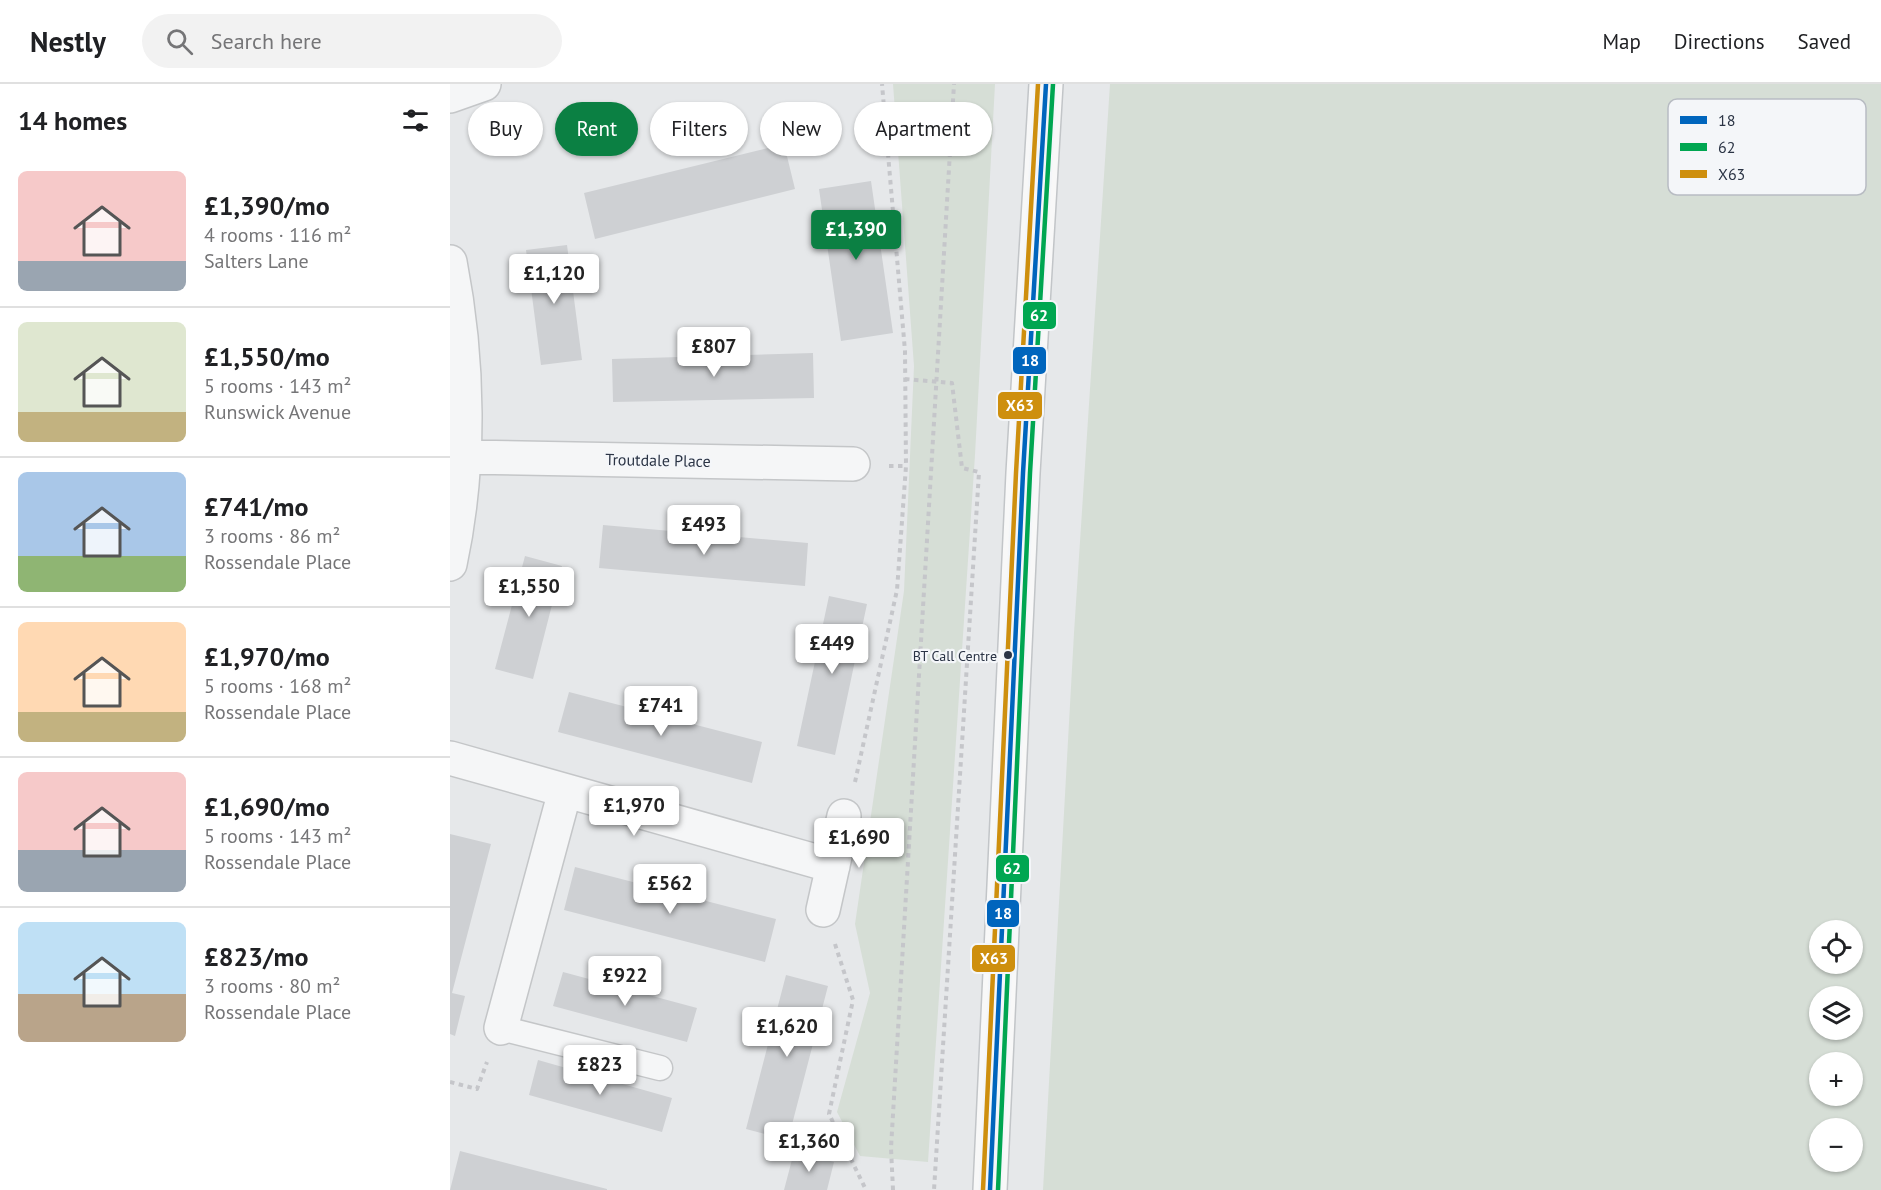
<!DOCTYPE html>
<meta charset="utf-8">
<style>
:root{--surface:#fff;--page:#f2f2f2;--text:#202124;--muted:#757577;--line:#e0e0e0;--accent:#0b8043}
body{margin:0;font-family:"PT Sans",sans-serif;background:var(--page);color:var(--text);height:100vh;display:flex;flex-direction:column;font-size:22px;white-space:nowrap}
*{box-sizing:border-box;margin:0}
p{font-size:20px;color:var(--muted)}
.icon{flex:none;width:33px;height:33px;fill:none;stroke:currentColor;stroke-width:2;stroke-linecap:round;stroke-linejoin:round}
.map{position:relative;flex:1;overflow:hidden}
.side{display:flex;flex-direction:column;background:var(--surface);width:450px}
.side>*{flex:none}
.guide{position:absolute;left:18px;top:18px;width:570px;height:54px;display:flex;gap:12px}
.controls{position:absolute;left:1359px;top:836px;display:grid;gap:12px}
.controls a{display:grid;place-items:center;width:54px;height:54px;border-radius:50%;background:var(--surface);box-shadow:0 2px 4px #0004;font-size:30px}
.price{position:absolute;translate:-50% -51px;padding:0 14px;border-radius:6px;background:#fff;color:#222;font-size:20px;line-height:39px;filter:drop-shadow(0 2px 3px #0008)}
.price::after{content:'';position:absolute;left:50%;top:36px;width:18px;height:14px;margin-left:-9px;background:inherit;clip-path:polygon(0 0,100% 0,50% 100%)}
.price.active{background:var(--accent);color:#fff}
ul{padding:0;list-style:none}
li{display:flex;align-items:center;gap:18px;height:150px;padding:0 18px}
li+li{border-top:2px solid var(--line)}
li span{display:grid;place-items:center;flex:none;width:168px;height:120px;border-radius:9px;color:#555}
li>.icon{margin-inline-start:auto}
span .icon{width:72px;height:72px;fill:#fffc;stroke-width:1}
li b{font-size:26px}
h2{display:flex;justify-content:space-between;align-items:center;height:72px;padding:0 18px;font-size:26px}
.tag{padding:0 21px;border-radius:27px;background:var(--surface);box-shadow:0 2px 4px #0004;font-size:21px;line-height:54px}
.tag.active{background:var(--accent);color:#fff}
header{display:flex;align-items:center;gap:36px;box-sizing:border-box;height:84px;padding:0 30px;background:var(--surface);border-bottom:2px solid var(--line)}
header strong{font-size:28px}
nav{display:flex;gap:33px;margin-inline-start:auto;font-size:21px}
.search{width:420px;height:54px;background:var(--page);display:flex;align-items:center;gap:15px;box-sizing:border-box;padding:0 21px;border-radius:33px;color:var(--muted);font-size:22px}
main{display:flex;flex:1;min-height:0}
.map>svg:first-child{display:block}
.green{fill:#d6ded6;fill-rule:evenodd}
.building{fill:#ced0d3}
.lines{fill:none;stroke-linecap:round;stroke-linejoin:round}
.service-casing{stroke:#c4c6c8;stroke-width:27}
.minor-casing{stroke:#c4c6c8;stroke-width:36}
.primary-casing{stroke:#c2c5c8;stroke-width:36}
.path{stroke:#c5c6ca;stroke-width:4;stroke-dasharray:4.5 4.5;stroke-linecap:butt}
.service{stroke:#f5f6f7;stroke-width:24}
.minor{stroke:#f5f6f7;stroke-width:33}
.primary{stroke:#f8f8f8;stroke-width:33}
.bus-1-casing{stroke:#f4f6f9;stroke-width:9}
.bus-2-casing{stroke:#f4f6f9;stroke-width:9}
.bus-3-casing{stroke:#f4f6f9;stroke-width:9}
.bus-1{stroke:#0065bd;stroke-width:4.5}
.bus-2{stroke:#00a651;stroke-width:4.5}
.bus-3{stroke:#ce8f0e;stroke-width:4.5}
.bus-dot{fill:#2b3445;stroke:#f4f6f9;stroke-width:2}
.labels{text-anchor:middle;stroke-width:4.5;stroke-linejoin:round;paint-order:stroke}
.bus-label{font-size:14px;fill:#2b3445;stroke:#f4f6f9;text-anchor:end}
.street-label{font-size:16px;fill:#2b3445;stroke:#f4f6f9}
.key{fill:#f4f6f9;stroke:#b8bcc3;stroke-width:1.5}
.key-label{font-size:16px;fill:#2b3445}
.line-badge{stroke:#f4f6f9;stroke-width:2}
.badge-label{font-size:16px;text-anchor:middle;font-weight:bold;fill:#fff}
</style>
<header>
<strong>Nestly</strong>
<div class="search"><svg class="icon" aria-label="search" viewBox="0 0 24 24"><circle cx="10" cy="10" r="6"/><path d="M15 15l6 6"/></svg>Search here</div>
<nav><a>Map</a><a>Directions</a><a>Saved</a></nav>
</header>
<main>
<section class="side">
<h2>14 homes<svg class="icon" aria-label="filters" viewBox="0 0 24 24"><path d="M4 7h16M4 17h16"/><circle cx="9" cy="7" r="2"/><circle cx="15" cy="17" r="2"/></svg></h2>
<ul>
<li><span style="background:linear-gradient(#f6c9c9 75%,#9aa5b1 0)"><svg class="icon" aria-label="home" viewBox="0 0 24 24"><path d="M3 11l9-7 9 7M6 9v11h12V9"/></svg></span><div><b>£1,390/mo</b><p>4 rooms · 116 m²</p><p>Salters Lane</p></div></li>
<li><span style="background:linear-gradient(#dfe7d0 75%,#c2b280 0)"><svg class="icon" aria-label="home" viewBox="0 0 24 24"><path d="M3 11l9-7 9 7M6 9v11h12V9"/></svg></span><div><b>£1,550/mo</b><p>5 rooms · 143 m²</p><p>Runswick Avenue</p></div></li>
<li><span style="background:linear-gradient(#a9c7e8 70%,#8fb573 0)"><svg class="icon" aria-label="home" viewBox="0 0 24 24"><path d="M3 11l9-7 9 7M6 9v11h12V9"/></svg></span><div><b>£741/mo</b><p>3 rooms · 86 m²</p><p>Rossendale Place</p></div></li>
<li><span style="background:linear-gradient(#ffd9b3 75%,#c2b280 0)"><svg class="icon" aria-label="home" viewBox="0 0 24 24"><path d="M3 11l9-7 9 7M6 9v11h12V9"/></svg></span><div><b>£1,970/mo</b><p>5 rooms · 168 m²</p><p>Rossendale Place</p></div></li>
<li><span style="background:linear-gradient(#f6c9c9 65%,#9aa5b1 0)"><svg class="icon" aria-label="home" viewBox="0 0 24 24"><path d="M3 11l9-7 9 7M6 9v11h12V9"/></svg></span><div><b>£1,690/mo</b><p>5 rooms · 143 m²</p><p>Rossendale Place</p></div></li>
<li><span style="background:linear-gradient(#bfe0f5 60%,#b9a48a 0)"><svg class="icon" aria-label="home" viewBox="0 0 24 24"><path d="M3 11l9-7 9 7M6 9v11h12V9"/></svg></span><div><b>£823/mo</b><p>3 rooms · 80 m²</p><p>Rossendale Place</p></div></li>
</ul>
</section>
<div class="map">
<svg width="1431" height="1106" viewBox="0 0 1431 1106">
<rect width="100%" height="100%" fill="#e6e8ea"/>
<path class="green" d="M443 0H545L525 371 478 1078 410 1072 387 1028 420 909 405 840 454 507 464 282Z
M660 0H1431V1106H593L624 549ZM1370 846H1402V879H1370ZM1370 912H1402V945H1370ZM1370 978H1402V1011H1370ZM1370 1044H1402V1077H1370Z"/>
<path class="building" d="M334 60 345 105 145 155 134 109Z
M421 97 443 249 391 257 369 105Z
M117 161 132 276 91 281 76 166Z
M363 269 364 314 163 318 162 275Z
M153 441 358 459 355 502 149 484Z
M75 472 112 482 83 595 45 585Z
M379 512 417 520 385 671 347 662Z
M119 608 312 658 302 699 108 648Z
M0 750 41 760 2 909 15 912 5 952 0 950Z
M125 783 326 835 315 878 114 826Z
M113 888 247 924 237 958 103 922Z
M336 891 378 902 338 1056 296 1045Z
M88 976 222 1014 212 1048 79 1011Z
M10 1067 157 1105V1106H0Z
M344 1068 384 1078 377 1106H334Z"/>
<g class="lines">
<g class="service-casing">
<path id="service" d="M51 944 210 984"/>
</g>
<g class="minor-casing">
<path id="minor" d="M0 12 34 0
M0 178C19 276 21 382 0 480
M13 373 403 380
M0 674 383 782
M373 826 394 732
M51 944 115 707"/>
</g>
<g class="primary-casing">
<path id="primary" d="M540 1106 573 389 596 0"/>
</g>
<path class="path" d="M455 295 502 299 512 384 529 388 484 1106
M439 382H456
M405 698 447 506 456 382 455 267 432 0
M385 860 403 916 379 1030 416 1106
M0 998 27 1005 37 978
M443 1106 441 1064 504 0"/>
<use href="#service" class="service"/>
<use href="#minor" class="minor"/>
<use href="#primary" class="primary"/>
<g class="bus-1-casing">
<path id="bus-1" d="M540 1106 573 389 596 0"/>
</g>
<g class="bus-2-casing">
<path id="bus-2" d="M548 1106 580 389 603 0"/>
</g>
<g class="bus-3-casing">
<path id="bus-3" d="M533 1106 566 389 588 0"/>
</g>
<use href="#bus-1" class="bus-1"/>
<use href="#bus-2" class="bus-2"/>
<use href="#bus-3" class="bus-3"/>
</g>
<circle class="bus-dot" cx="558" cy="571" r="5"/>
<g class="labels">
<g class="bus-label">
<text x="547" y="577">BT Call Centre</text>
</g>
<g class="street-label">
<text transform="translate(208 376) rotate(1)" y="6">Troutdale Place</text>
</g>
</g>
<rect x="1218" y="15" width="198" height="96" rx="9" class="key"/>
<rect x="1230" y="32" width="27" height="8" fill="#0065bd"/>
<rect x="1230" y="59" width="27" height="8" fill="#00a651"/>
<rect x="1230" y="86" width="27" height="8" fill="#ce8f0e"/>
<g class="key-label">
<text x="1268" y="42">18</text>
<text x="1268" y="69">62</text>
<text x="1268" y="96">X63</text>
</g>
<g class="line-badge">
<rect x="572" y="217" width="35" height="29" rx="6" fill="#00a651"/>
<rect x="562" y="262" width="35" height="29" rx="6" fill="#0065bd"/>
<rect x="547" y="307" width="46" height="29" rx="6" fill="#ce8f0e"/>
<rect x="545" y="770" width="35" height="29" rx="6" fill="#00a651"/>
<rect x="536" y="815" width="34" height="29" rx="6" fill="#0065bd"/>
<rect x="521" y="860" width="45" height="29" rx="6" fill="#ce8f0e"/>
</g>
<g class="badge-label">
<text x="589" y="237">62</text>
<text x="580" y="282">18</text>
<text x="570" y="327">X63</text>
<text x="562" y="790">62</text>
<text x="553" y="835">18</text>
<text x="544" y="880">X63</text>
</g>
</svg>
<div class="controls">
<a><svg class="icon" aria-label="locate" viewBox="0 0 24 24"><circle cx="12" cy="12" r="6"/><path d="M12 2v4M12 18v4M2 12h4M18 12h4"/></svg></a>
<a><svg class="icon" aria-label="layers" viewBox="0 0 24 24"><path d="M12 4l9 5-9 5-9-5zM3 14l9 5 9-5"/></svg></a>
<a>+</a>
<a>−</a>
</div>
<b class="price active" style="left:406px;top:177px">£1,390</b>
<b class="price" style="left:104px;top:221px">£1,120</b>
<b class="price" style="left:264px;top:294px">£807</b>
<b class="price" style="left:254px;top:472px">£493</b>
<b class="price" style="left:79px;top:534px">£1,550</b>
<b class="price" style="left:382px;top:591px">£449</b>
<b class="price" style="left:211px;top:653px">£741</b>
<b class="price" style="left:184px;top:753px">£1,970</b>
<b class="price" style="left:409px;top:785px">£1,690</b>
<b class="price" style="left:220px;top:831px">£562</b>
<b class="price" style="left:175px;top:923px">£922</b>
<b class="price" style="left:337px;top:974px">£1,620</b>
<b class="price" style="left:150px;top:1012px">£823</b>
<b class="price" style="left:359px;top:1089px">£1,360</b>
<div class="guide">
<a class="tag">Buy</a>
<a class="tag active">Rent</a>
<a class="tag">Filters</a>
<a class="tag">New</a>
<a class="tag">Apartment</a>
</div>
</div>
</main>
